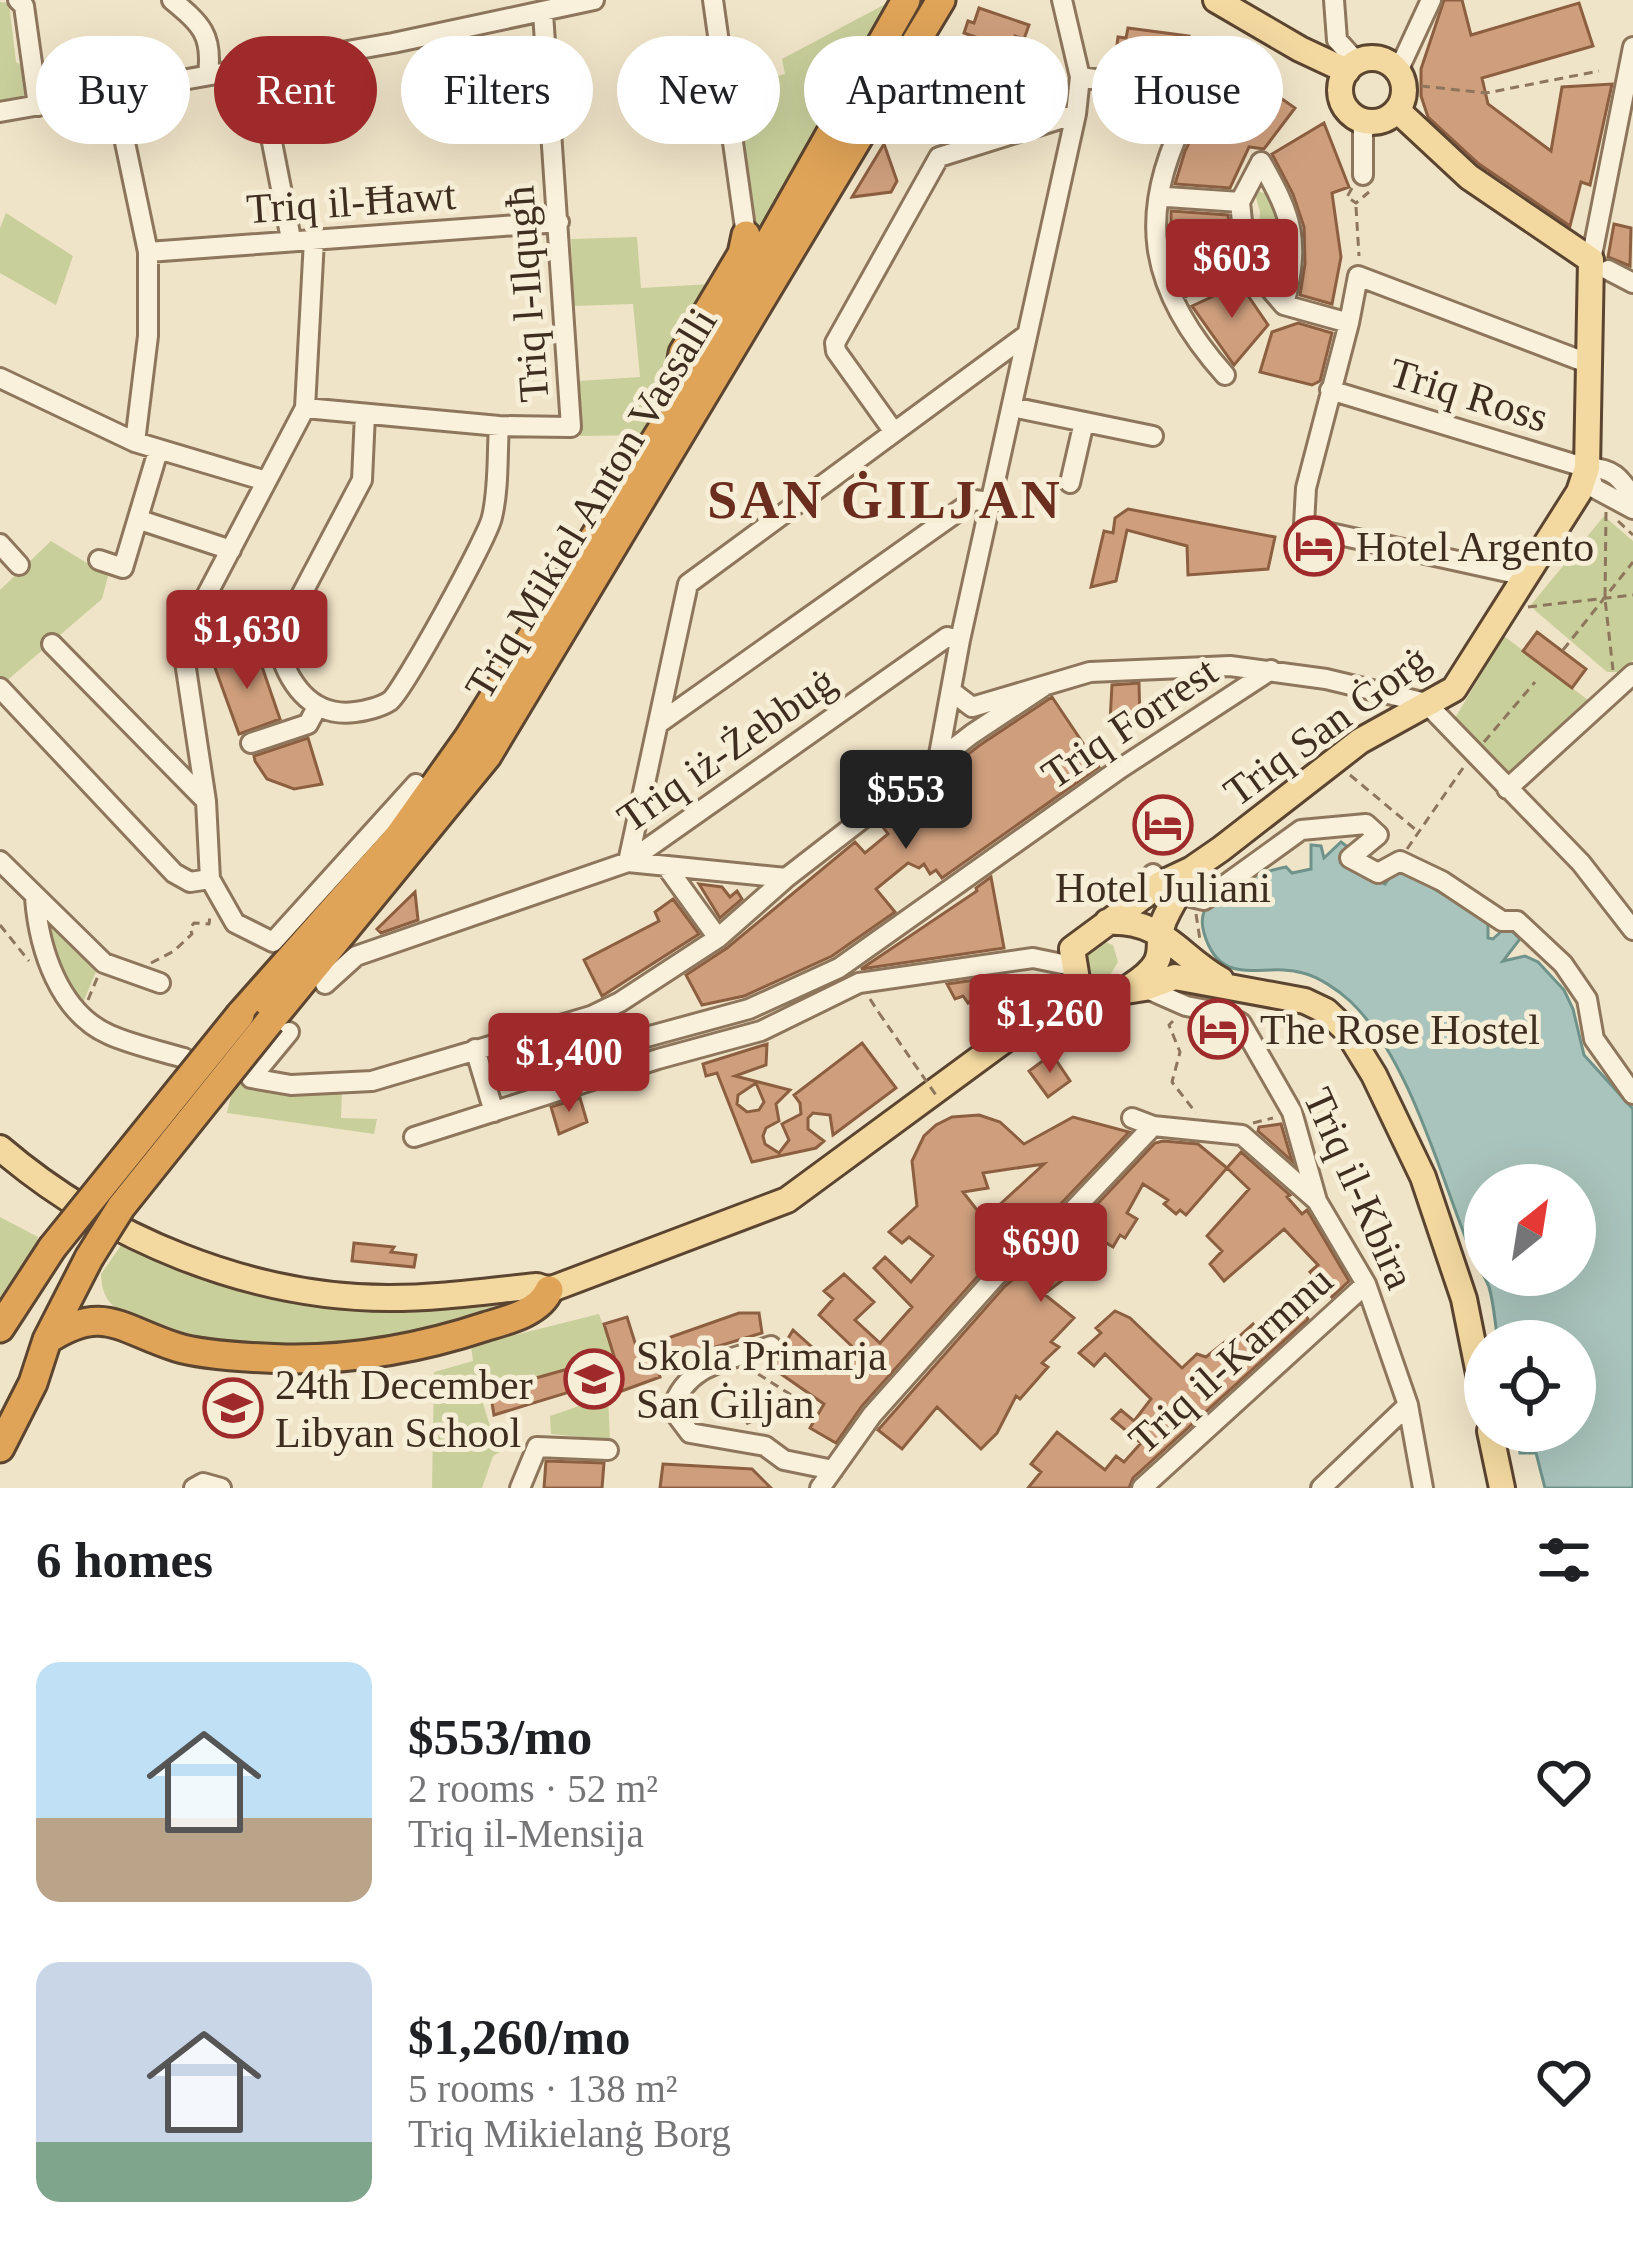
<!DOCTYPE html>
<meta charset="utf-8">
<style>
:root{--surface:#fff;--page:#f6f6f6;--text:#202124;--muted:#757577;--accent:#9e2a2b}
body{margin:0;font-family:Georgia,serif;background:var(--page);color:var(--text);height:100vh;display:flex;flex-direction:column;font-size:45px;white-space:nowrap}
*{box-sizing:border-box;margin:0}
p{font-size:39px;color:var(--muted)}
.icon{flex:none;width:66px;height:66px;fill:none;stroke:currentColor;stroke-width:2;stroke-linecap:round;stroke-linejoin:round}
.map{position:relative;height:1488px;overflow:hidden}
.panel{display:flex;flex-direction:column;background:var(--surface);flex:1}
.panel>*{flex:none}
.banner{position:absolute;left:36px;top:36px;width:1563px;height:108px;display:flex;gap:24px}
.needle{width:78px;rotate:30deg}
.controls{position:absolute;left:1464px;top:1164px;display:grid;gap:24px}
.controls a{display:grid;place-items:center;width:132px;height:132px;border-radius:50%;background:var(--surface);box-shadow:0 12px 48px #0002;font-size:60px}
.price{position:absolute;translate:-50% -102px;padding:0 27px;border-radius:12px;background:var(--accent);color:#fff;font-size:39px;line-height:78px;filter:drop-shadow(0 3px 6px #0008)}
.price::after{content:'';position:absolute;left:50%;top:72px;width:36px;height:27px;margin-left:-18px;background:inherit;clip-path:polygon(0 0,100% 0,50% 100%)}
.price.current{background:#222;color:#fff}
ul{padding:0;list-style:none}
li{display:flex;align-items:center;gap:36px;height:300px;padding:0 36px}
li span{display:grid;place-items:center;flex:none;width:336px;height:240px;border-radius:24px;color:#555}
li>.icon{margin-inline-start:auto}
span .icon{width:144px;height:144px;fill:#fffc;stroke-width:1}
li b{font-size:51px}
h2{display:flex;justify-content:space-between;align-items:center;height:144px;padding:0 36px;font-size:51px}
.pill{padding:0 42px;border-radius:54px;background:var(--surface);box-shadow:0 12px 48px #0002;font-size:42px;line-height:108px}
.pill.current{background:var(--accent);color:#fff}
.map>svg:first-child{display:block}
.green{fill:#c9cf9b}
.water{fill:#a9c4bc;stroke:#6f938a;stroke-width:3;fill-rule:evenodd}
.building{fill:#cf9f7d;stroke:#8d5f41;stroke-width:3;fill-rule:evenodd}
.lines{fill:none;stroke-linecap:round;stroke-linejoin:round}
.minor-casing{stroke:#8d765c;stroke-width:24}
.major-casing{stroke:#5b4430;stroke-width:30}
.highway-casing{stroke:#5b4430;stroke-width:33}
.path{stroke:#8d765c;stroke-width:3;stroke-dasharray:9 6;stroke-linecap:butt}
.minor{stroke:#faf1dc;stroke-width:18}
.major{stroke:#f3d9a0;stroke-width:24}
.highway{stroke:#e0a458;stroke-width:27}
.highway-bridge-casing{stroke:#5b4430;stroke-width:33;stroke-linecap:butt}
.path-bridge{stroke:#8d765c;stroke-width:3;stroke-dasharray:9 6;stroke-linecap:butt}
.highway-bridge{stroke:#e0a458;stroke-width:27}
.labels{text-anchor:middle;stroke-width:10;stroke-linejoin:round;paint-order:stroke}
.street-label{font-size:42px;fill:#3d2e20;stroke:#f7eed8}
.poi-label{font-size:42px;fill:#3d2e20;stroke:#f7eed8;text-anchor:start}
.district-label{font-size:54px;font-weight:bold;letter-spacing:3px;fill:#6b2e1e;stroke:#f7eed8}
</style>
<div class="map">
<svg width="1633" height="1488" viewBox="0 0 1633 1488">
<rect width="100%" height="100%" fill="#f0e4c8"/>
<path class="green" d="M893 0 756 242 735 87 785 74 782 59Z
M0 2 9 3 16 62 21 65 26 99 0 102Z
M1261 176 1283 225C1272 251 1283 273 1278 302L1256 279 1260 212 1254 190 1264 193Z
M6 213 73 256 56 305 0 273V228Z
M637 237 641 288 712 284 666 396 644 435 580 436 579 381 640 377 633 304 574 306 571 239Z
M1604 516 1633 541V660L1623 672H1607L1530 606Z
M51 541 108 576 102 599 4 683 0 679V590Z
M1504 636 1588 700 1509 773 1455 718Z
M55 926 99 964 83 1003 67 980 49 937 48 930Z
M1102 941 1113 945 1118 962 1106 982 1091 984 1082 959Z
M241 1083 288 1091H342L341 1118 377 1119 374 1134 227 1113 232 1091Z
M0 1217 38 1237 33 1257 0 1307Z
M122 1244C249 1312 364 1319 504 1299V1303C418 1333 329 1354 237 1343 200 1339 164 1326 128 1316 109 1305 102 1297 101 1274Z
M599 1314 614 1356 480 1393 492 1433 501 1431 511 1446 493 1456 482 1488H432L434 1372 473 1361 471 1346Z
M608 1396 610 1440 551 1434 550 1416Z"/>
<path class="water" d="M1341 842 1353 851 1341 863 1385 884 1397 867 1482 917 1488 923V938L1493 939 1507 926 1520 939 1503 961 1525 956 1538 962 1564 990 1573 1009 1584 1055 1633 1109V1488H1545L1536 1453H1520L1516 1431H1575V1341H1498C1495 1324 1494 1304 1489 1287 1485 1276 1477 1265 1472 1254 1441 1179 1410 1058 1350 1001 1338 990 1319 977 1303 973 1263 961 1221 991 1204 933 1191 889 1257 873 1286 867L1292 873 1311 869V845L1321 846 1324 858ZM1485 1185H1575V1275H1485Z"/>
<path class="building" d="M1444 0H1462L1471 35 1579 3 1593 46 1482 78 1488 104 1551 151 1562 87 1612 84 1590 185 1581 182 1570 226 1479 164 1428 117 1421 96V69Z
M979 8 1029 25 1024 39 1015 36 1010 49 964 33 968 21 974 23Z
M1128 28 1189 36 1188 45 1195 46 1190 81 1114 68 1118 37 1126 38Z
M1229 62 1295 108 1264 149 1249 147 1230 188 1175 184 1185 151Z
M1324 123 1349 187 1332 193 1341 257 1332 304 1300 295 1305 264 1304 227 1293 194 1272 154Z
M884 144 897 181 891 192 852 197Z
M1171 211 1228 215 1232 252 1178 274 1171 246Z
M1614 224 1631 228 1630 266 1608 257Z
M1240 284 1268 325 1234 365 1192 306Z
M1298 323 1332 333 1320 381 1312 385 1260 372 1272 332Z
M1128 509 1275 537 1268 569 1188 575 1187 546 1127 530 1116 581 1091 587 1104 531 1113 533 1115 518Z
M1537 632 1586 669 1572 688 1523 651Z
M257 652 280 719 239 734 214 665Z
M1139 683 1140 723 1130 722 1118 730 1110 722 1112 685Z
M1052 697 1099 767 942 878 936 870 930 874 924 864 919 868 908 863 876 889 895 912 832 956 744 996 702 1005 686 975 727 948 855 842 865 853 888 834 883 827 895 818 891 814 980 745Z
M308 738 322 784 294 789 267 779 255 761 254 756Z
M991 877 1004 948 861 969 977 891 976 888Z
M699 884 722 887 730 897 737 891 742 899 720 918Z
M415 892 418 920 381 933 377 929Z
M673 899 699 934 602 996 584 960 659 921 655 912Z
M1003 976 968 1003 963 996 955 999 947 984Z
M862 1043 896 1088 833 1135 830 1115 813 1113 808 1118V1129L824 1141 816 1148 752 1162 717 1073 706 1076 703 1064 767 1044 766 1065 735 1076 790 1090 776 1104 779 1121 766 1128 763 1136 765 1144 779 1153 789 1140 782 1124 801 1114 800 1103 794 1095ZM756 1083 764 1102 759 1110 747 1112 737 1104 738 1095Z
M1052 1054 1070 1081 1048 1097 1029 1071Z
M580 1098 587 1122 559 1134 551 1107Z
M979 1115 1000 1122 1024 1144 1073 1117 1129 1132 1052 1213 986 1267 862 1406 836 1443 810 1428 824 1404 771 1367 793 1330 841 1373 859 1353 819 1315 833 1299 824 1291 844 1274 874 1302 855 1320 880 1343 912 1307 874 1268 885 1257 911 1282 933 1256 909 1237 902 1243 889 1232 917 1206 912 1161 924 1136 936 1125 952 1117ZM1044 1164 984 1219 963 1192 988 1188 983 1173Z
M1281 1124 1292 1161 1258 1131 1259 1127Z
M1163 1141 1198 1144 1227 1168 1186 1215 1180 1210 1176 1214 1164 1204 1168 1200 1143 1184 1127 1213 1137 1219 1125 1238 1120 1235 1113 1247 1103 1241 1092 1258 1044 1294 1074 1318 1051 1342 1059 1347 1042 1363 1048 1367 1020 1399 1016 1396 997 1433 981 1449 937 1407 902 1449 878 1430 1005 1286 1070 1233 1155 1143Z
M1241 1152 1290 1195 1287 1197 1302 1214 1307 1210 1349 1281 1332 1297 1310 1272 1318 1265 1284 1229 1224 1281 1210 1264 1222 1251 1207 1236 1249 1189 1227 1168Z
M354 1243 394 1247 391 1252 416 1255 414 1267 352 1261Z
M1301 1309 1308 1319 1133 1478 1129 1488H1028L1041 1472 1031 1464 1057 1432 1105 1470 1116 1456 1124 1462 1141 1443 1112 1419 1121 1410 1134 1421 1151 1399 1105 1354 1094 1366 1079 1353 1101 1333 1096 1328 1115 1311 1130 1318 1182 1368 1197 1354 1206 1357 1230 1338 1233 1342 1253 1324 1256 1328 1263 1323 1272 1334Z
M739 1313H759L762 1333 656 1365 660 1377 608 1396 602 1382 494 1415 490 1391 614 1356 604 1324 627 1317 637 1349Z
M546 1461 604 1463 602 1488H544Z
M663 1464 752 1469 771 1488H660Z"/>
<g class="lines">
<g class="minor-casing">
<path id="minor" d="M18 0 24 6 38 106
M172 0C201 24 213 35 208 74
M713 0 746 235
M1334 0 1337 40 1357 62
M257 66 291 239
M1398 71 1431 0
M1080 77 1181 91 1190 109C1135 212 1147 288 1225 375
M114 90 148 252V336L135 442
M0 112 393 43 594 0
M1363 121V175
M1261 162C1293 218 1300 240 1284 305L1349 323
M1261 162 1240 202 1246 261 1284 305
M1167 197 1240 202
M314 240 305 408 182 642 206 801 210 879 235 923 273 942 416 784
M148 252 559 222
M1591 260 1633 47
M1608 270 1633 283
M1176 289 1246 261
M0 378 135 442 266 481
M1330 390 1587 468C1612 467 1621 478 1633 498
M1012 407 1153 436
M305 408 499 426 571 427 543 13
M365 414 362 480 277 641C286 681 310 718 355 712 365 711 381 707 390 701 403 691 489 535 492 517 499 488 497 455 499 426
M894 432 836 351 835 343 939 157 1076 114
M1587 468 1594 488 1633 509
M1070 483 1084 422
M146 522 231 550
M0 544 19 565
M99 560 123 568 158 451
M1526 576 1312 529 1304 525 1306 488 1349 323 1358 276 1590 364
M52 644 206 801
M0 688 174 873 190 882 210 879
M951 691 972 707 1090 672 1230 666 1326 679 1426 703 1581 863 1633 930
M658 724 974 500 990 502
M251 743 308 724 316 709
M938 760 960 640 1076 114 1080 77 1062 0
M1507 789 1633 674
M0 861 104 963 160 983
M666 866 718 938
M1153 874 1165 891 1204 900 1301 830 1366 824 1378 835 1350 858 1378 873 1400 861 1442 881 1502 921H1517L1563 964 1587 999 1594 1039 1633 1094
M786 878 628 862 688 584 1025 336
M35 898C39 949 59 1013 110 1035 133 1045 160 1051 184 1058
M325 984 356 956 628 862 947 637 960 640
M1145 988 1186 1006 1223 1013 1241 1023 1292 1112 1317 1201 1366 1284 1408 1405 1423 1488
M591 1016 614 1040 628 1042 749 1009 839 968 1121 768 1271 670
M475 1049 494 1112
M251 1078 291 1085 372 1081 591 1016 620 1002 718 938 786 878 972 734 1046 685
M251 1078 289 1032
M1132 1118 1153 1126 1242 1135 1316 1200
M414 1137 658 1059 761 1031 859 983 1033 958 1072 966
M771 1346C728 1361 687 1363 672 1409L690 1433 765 1446 784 1460 833 1470
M194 1488 203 1483 221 1488
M520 1488 537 1447 608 1450
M820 1488 872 1415 996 1276 1061 1223 1153 1126
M1142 1488 1366 1284
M1321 1488 1408 1405"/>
</g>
<g class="major-casing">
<path id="major" d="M1216 0 1300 49 1347 71
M1340 90a32 32 0 1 1 64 0a32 32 0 1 1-64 0Z
M1107 922C1163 919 1177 955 1221 980
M1078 986 1072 949 1160 884 1192 869 1221 849 1360 741 1454 689 1579 492 1587 468 1591 260 1469 177 1397 110
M1078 986 1094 996 1145 988 1175 977 1305 1001 1326 1011 1347 1031 1374 1075 1423 1177 1464 1299 1485 1404
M1131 986C1178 955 1148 947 1168 912 1175 898 1184 884 1192 869
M0 1148C105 1238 250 1298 389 1298 439 1298 487 1291 537 1286L549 1290 787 1200 1078 986
M1490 1431 1502 1488"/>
</g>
<g class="highway-casing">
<path id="highway" d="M677 390 683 353 742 254 746 235
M240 1015 398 837 469 737 673 412 906 0
M270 1021 487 756 941 0
M0 1328 52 1248
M47 1340C103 1303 120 1329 176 1347 204 1356 256 1358 286 1359 356 1360 421 1348 487 1326 508 1320 540 1312 549 1290
M0 1448 33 1383 47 1340 89 1258"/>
</g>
<path class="path" d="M1331 83 1332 101 1347 123
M1421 86 1486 93 1599 71
M1352 188 1347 197 1356 203 1369 192
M1356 207 1359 256
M1606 512 1605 599 1613 670
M1618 521 1633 535
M1528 607 1633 595
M1563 650 1633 562
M1484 742 1535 682
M1350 775 1416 830
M1407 849 1463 768
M1196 914 1200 940
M0 925 29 961
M151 963 174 951 192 934 190 928 194 923 209 924 210 916
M870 999 879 1013
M88 1000 98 976
M1173 1021 1169 1025 1180 1052 1172 1082 1196 1113
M1253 1123 1273 1118
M758 1374 807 1405
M746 1424 799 1400"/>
<use href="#minor" class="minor"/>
<use href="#major" class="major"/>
<use href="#highway" class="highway"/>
<g class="highway-bridge-casing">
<path id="highway-bridge" d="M52 1248 240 1015
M89 1258 121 1207 270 1021"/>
</g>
<path class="path-bridge" d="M879 1013 938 1098"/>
<use href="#highway-bridge" class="highway-bridge"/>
</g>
<defs>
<g id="hotel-ring" transform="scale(3)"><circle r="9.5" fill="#f7eed8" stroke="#9e2a2b" stroke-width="1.5"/><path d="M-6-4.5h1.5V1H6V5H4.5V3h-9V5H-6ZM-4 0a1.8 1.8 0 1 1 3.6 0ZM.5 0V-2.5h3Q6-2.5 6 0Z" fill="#9e2a2b"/></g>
<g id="school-ring" transform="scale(3)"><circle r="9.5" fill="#f7eed8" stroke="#9e2a2b" stroke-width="1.5"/><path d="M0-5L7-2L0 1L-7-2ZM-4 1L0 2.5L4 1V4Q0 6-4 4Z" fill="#9e2a2b"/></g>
</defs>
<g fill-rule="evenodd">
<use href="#hotel-ring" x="1314" y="546"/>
<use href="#hotel-ring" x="1163" y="825"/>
<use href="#hotel-ring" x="1218" y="1029"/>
<use href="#school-ring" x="594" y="1379"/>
<use href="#school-ring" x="233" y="1408"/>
</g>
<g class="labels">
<g class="street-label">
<text transform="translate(351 201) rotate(-4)" y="15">Triq il-Ħawt</text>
<text transform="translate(526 294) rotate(-94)" y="15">Triq l-Ilqugħ</text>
<text transform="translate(1469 394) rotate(17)" y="15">Triq Ross</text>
<text transform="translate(590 503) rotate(-59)" y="15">Triq Mikiel Anton Vassalli</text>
<text transform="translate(1129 722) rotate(-34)" y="15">Triq Forrest</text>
<text transform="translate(1326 725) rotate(-36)" y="15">Triq San Ġorġ</text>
<text transform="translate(726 749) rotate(-35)" y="15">Triq iż-Żebbuġ</text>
<text transform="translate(1360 1188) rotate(66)" y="15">Triq il-Kbira</text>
<text transform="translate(1230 1359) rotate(-42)" y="15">Triq il-Karmnu</text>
</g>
<g class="poi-label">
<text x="1356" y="561">Hotel Argento</text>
<text x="1163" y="902" text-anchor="middle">Hotel Juliani</text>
<text x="1260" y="1044">The Rose Hostel</text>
<text x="636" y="1370">Skola Primarja<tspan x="636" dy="48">San Ġiljan</tspan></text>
<text x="275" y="1399">24th December<tspan x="275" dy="48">Libyan School</tspan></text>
</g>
<g class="district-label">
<text x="885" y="518">SAN ĠILJAN</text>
</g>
</g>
</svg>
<div class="controls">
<a><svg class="needle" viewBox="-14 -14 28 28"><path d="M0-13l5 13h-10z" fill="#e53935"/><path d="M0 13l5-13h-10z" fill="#757577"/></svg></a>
<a><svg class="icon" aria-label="locate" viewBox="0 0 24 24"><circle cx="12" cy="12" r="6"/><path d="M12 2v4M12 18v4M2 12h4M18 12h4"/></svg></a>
</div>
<b class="price" style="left:1232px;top:321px">$603</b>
<b class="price" style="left:247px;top:692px">$1,630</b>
<b class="price current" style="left:906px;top:852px">$553</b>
<b class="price" style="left:1050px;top:1076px">$1,260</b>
<b class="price" style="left:569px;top:1115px">$1,400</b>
<b class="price" style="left:1041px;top:1305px">$690</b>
<div class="banner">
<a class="pill">Buy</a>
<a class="pill current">Rent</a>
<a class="pill">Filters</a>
<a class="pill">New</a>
<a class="pill">Apartment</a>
<a class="pill">House</a>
</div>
</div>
<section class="panel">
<h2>6 homes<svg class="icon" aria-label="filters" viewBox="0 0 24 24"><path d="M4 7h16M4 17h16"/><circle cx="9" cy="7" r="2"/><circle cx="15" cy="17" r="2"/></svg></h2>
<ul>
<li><span style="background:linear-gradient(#bfe0f5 65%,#b9a48a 0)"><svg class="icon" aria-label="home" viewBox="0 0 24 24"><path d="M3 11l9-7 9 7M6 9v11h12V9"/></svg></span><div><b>$553/mo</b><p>2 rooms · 52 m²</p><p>Triq il-Mensija</p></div><svg class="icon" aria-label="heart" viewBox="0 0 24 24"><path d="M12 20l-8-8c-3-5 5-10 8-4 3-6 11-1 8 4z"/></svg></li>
<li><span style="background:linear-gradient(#c9d6e8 75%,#7fa58c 0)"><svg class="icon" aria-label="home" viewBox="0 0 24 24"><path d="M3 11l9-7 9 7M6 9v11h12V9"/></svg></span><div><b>$1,260/mo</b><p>5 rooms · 138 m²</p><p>Triq Mikielanġ Borg</p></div><svg class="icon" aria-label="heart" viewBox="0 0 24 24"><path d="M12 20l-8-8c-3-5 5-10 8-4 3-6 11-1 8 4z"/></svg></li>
</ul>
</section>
